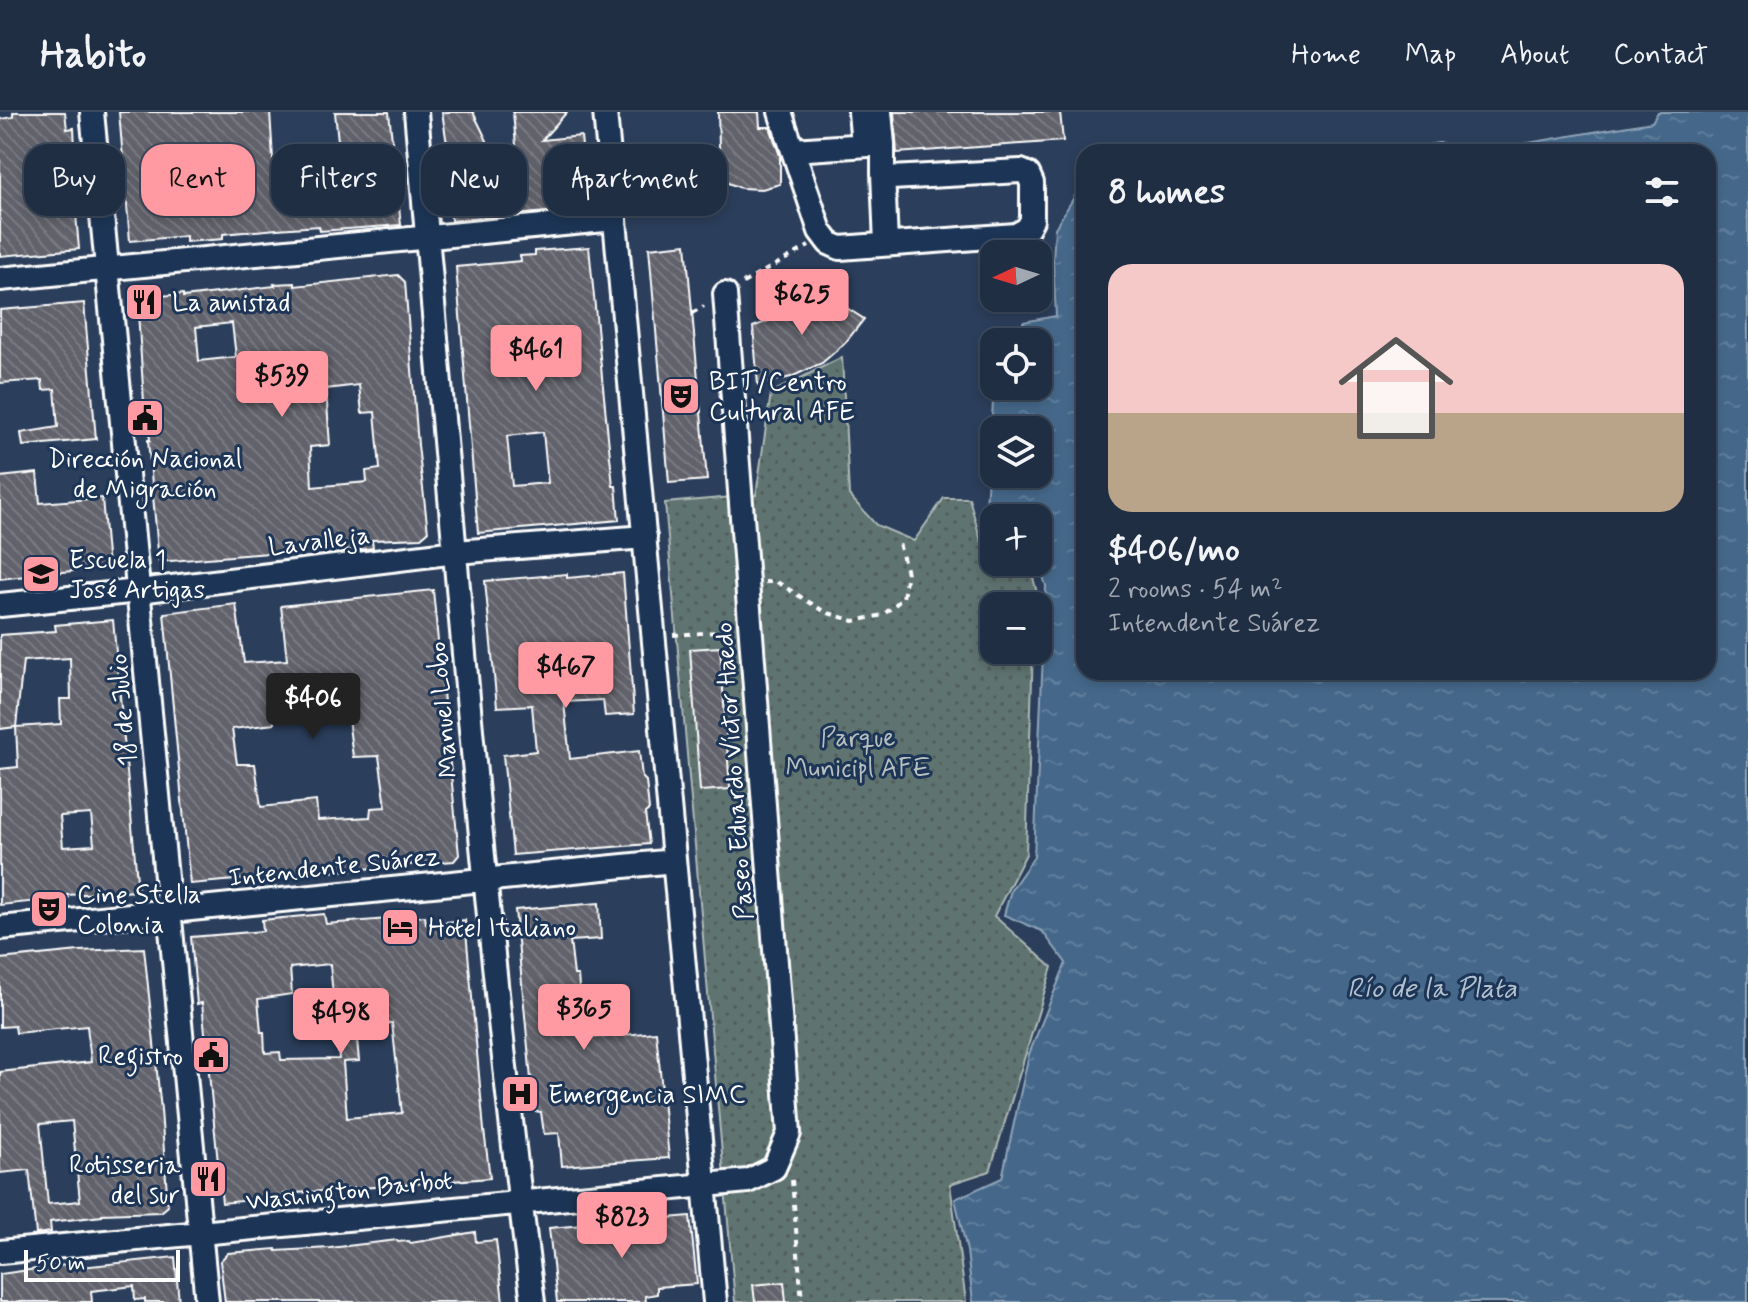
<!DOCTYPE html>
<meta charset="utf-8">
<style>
:root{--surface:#202e44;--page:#2d3a4f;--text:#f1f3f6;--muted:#a2a8b2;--line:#3d4a5d;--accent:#ff9aa2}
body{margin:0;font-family:Mynerve,sans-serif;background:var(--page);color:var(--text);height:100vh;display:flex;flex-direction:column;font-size:30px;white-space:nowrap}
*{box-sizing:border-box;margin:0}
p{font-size:26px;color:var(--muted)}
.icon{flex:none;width:44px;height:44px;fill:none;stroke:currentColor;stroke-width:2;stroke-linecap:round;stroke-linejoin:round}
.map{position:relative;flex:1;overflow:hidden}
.sheet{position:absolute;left:1076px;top:32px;width:640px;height:536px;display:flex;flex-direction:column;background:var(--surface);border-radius:24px;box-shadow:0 4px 12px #0003,0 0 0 2px var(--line)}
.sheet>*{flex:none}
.hud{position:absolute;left:24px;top:32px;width:760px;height:72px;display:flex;gap:16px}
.needle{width:52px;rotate:266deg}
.controls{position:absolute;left:980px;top:128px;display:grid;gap:16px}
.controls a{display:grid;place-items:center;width:72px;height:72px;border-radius:16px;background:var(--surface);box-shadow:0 4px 12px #0003,0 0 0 2px var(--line);font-size:40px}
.scale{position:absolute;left:24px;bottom:20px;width:156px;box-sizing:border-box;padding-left:8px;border:4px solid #fff;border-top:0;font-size:22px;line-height:28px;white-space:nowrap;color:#fff;-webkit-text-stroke:6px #1d3557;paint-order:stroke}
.price{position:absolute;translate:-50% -68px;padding:0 18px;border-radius:8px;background:var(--accent);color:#111;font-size:26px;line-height:52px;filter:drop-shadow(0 2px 4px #0008)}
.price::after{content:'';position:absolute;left:50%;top:48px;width:24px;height:18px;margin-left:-12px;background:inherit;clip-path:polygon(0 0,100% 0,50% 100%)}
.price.selected{background:#222;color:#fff}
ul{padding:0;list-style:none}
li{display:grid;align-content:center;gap:16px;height:424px;padding:0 32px}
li+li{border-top:2px solid var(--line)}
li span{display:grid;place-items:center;height:248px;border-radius:24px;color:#555}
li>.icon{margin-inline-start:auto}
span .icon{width:144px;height:144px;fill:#fffc;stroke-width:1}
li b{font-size:34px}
h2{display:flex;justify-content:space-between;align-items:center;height:96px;padding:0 32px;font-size:34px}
.tag{padding:0 28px;border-radius:24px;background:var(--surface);box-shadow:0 4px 12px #0003,0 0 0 2px var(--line);font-size:28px;line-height:72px}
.tag.selected{background:var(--accent);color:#111}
header{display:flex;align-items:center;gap:48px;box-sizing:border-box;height:112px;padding:0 40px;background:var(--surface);border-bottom:2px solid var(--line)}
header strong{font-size:38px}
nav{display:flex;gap:44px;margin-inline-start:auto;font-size:28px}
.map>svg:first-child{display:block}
.park{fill:url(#park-dots);stroke:#aeb9b7;stroke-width:2}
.water{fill:url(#water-ripples);stroke:#8fa4b9;stroke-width:2;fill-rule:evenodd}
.building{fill:url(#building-back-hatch);stroke:#fff;stroke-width:2;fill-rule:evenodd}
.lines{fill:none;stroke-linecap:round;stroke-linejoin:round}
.minor-casing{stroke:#fff;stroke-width:28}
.path{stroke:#fff;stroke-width:4;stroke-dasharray:6 6;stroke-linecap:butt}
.minor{stroke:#1d3557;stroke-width:22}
.labels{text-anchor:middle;stroke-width:6;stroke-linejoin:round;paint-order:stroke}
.poi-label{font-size:26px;fill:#fff;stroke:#1d3557;text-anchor:start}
.street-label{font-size:26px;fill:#fff;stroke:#1d3557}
.park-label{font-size:26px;fill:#b7c0be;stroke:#1d3557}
.water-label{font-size:28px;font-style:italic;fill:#b4c2d0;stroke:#1d3557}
</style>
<header>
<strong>Habito</strong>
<nav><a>Home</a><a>Map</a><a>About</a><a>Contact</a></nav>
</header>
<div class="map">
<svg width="1748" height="1190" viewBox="0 0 1748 1190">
<defs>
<pattern id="park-dots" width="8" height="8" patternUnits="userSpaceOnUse" patternTransform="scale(2)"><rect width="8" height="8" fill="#5e736f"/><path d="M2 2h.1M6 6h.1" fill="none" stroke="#535c5a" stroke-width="1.8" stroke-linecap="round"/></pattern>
<pattern id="water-ripples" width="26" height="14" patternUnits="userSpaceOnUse" patternTransform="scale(2)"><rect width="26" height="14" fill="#44678a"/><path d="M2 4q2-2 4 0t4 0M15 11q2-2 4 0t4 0" fill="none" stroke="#607e9c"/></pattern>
<pattern id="building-back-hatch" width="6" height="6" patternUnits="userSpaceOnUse" patternTransform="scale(2)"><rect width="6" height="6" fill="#62626c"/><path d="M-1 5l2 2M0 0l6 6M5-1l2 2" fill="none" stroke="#7a7a82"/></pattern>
</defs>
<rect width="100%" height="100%" fill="#2b3e5b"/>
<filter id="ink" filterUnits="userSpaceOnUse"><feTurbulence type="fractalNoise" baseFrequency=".0125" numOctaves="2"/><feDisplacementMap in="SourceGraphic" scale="16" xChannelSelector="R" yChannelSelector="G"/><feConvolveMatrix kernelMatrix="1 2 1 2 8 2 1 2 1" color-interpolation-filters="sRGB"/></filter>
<g filter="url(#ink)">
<path class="park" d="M842 245 849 383 876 413 914 429 944 386H969L981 429 994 433V450H1029L1036 477 1035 494H994V538H1033L1026 742 994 804 1052 855 990 1059 950 1072 966 1190H735L665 391 756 383 771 281Z"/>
<path class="water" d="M1658 0H1748V1190H973L967 1139 955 1087 1002 1066 1029 942 1066 851 1042 819 1004 803 1011 778 1034 745 1046 474 1038 448V406H994V422L984 423 993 290 1012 274H1038V230H1024L1023 210 1056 204 1053 149 1055 116 1081 74 1084 73V560H1708V40H1381L1439 31 1493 37 1652 10ZM994 318H1038V362H994Z"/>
<path class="building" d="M13 0H65L67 17 74 16 76 55H72L79 137 0 144V7L13 5Z
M119 0H270L274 62 313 59 312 52 340 48 335 0H389L401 113 320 119 319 114 277 117 223 122V127L186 130V124L130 129Z
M442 0H473L522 101 513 0H567L542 28 581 24 588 96 451 109 447 32Z
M718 0H759L760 15H770L780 44V72L762 77 741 76 720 68Z
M894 0H1060L1063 29 897 41Z
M686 132 707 368 669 371 649 136Z
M589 135 613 374H616L619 408 478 421 456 155 521 149 520 144 535 143V139ZM568 221 571 253 521 257V255L516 256 514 223ZM543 320 548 371 512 374 507 324Z
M398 163 405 170 418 333 428 420 421 426 372 428 373 436 359 438 341 439V435L159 450 148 328H150L146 290H144L137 186 183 182V185L275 174 274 172 295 171V174ZM232 211 236 245 199 249 196 215ZM359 273 362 301 375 300 380 357 366 359 367 370 312 375 310 335 330 333 326 277Z
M812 174 864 207 845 231 822 251 791 265 758 273 753 215 778 205 797 193Z
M84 191 96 327 23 334 21 321 58 315 55 277 43 278 42 268 0 271V198Z
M37 361 40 391 102 386 108 455 0 467V365Z
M623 461 634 602 605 604 603 588 564 590 570 647 639 639 642 665 646 669 649 698 645 701 649 732 513 743 503 643 536 639 532 593 497 595 485 469 567 462V466Z
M433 478 459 743 454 749 190 772 164 501 236 492 244 551 287 548 281 494ZM335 567 334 576H344L353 645 379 644 386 695 371 696 370 705 318 708 316 689 261 695 255 652H237L232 617 274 612 273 573Z
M113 508 138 779 67 783 68 786 0 793V657L18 655 16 615 0 617V523L56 519 55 513ZM70 546 71 587H60L61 612 16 615 23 549ZM91 702 94 733 63 735 60 704Z
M720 535 730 677 700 679 690 537Z
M599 791 601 827 570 829 574 863H578L581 899 587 898 589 926 656 920 669 1046 562 1054 559 1021 544 1022 541 1000 534 999 515 798Z
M324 802 326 812 425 804 426 812 465 808 484 1018 490 1066 284 1082V1085L222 1091 202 891 197 892 191 825 263 819 262 808ZM330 852 339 947 281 948 280 940 265 941 264 920H261L258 887 292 882 290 856ZM392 911 402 1001 347 1006 343 950 359 949 356 916Z
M144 836 161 998 168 1094 161 1100 102 1102V1104L50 1110 51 1120 36 1122 29 1058 0 1061V960L91 950 87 914 16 921 15 914 0 915V847L79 839ZM72 1009 80 1089 48 1092 40 1012Z
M690 1104 697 1172 657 1175V1182L645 1184 646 1190H557L549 1116Z
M475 1120 476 1130 496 1128 503 1190H225L220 1149 228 1141 276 1137V1139L330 1136 397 1128 398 1130 408 1129 411 1131Z
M175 1145 179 1190H145V1187L135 1188 134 1174 91 1179 92 1190H0V1162L72 1152V1156Z
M784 1170 786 1190H755L753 1173Z"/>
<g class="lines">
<g class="minor-casing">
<path id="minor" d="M92 0 207 1190
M416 0C452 397 482 795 533 1190
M605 0 715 1190
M780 0 820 119 829 131 840 136 1016 123 1027 117 1032 108V71L1028 62 1021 59 891 66 883 61V32
M860 0 863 33
M793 38 883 32 880 0
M883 61 886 132
M0 167 615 107
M0 493 139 479 456 440 645 425
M0 816 674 749
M0 1140 748 1069 774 1056 789 1021 725 182"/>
</g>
<path class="path" d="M743 171 809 134
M692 201 704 194
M765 470H777L825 500 854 509 883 503 903 486 907 461 899 431
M673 523 732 519
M792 1068 802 1190"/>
<use href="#minor" class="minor"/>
</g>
</g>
<defs>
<g id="restaurant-square" transform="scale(2)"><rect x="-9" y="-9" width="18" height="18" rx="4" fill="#ff9aa2" stroke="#1d3557"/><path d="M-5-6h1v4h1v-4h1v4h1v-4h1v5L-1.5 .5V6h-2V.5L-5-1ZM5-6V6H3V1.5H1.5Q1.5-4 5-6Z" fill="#111"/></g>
<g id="theatre-square" transform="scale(2)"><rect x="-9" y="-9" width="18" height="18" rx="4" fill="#ff9aa2" stroke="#1d3557"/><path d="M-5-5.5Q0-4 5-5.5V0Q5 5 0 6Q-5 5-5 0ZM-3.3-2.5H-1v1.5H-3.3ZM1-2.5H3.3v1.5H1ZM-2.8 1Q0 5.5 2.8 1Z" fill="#111"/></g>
<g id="civic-square" transform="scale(2)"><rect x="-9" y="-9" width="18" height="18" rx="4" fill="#ff9aa2" stroke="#1d3557"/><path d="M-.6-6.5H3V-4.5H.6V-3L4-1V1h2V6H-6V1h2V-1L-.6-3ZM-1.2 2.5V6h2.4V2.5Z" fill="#111"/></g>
<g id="school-square" transform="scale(2)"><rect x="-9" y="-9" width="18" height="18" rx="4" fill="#ff9aa2" stroke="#1d3557"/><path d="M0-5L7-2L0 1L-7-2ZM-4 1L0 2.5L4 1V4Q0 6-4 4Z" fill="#111"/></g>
<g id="hotel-square" transform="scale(2)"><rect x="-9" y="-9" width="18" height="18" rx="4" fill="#ff9aa2" stroke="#1d3557"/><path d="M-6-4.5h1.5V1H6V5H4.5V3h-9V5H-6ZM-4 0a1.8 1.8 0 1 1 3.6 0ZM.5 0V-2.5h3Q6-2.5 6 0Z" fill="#111"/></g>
<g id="hospital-square" transform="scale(2)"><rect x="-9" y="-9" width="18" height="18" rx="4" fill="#ff9aa2" stroke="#1d3557"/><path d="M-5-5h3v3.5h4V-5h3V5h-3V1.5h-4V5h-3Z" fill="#111"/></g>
</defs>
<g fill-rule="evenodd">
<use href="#restaurant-square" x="144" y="190"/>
<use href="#theatre-square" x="681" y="284"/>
<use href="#civic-square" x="145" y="306"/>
<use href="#school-square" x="41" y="462"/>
<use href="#theatre-square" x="49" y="797"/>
<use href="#hotel-square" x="400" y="815"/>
<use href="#civic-square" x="211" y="943"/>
<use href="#hospital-square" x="520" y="982"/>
<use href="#restaurant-square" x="208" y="1067"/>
</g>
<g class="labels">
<g class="poi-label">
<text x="172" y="199">La amistad</text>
<text x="709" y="278">BIT/Centro<tspan x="709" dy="30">Cultural AFE</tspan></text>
<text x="145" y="355" text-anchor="middle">Dirección Nacional<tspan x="145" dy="30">de Migración</tspan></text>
<text x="69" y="456">Escuela 1<tspan x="69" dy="30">José Artigas</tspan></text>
<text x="77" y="791">Cine Stella<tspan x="77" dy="30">Colonia</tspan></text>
<text x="428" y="824">Hotel Italiano</text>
<text x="183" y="952" text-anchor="end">Registro</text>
<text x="548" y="991">Emergencia SIMC</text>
<text x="180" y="1061" text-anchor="end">Rotisseria<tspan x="180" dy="30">del sur</tspan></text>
</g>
<g class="street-label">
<text transform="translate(319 428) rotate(-7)" y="9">Lavalleja</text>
<text transform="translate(122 598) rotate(-95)" y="9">18 de Julio</text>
<text transform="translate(442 598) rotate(-95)" y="9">Manuel Lobo</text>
<text transform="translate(733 659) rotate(-94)" y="9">Paseo Eduardo Víctor Haedo</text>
<text transform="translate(334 754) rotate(-6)" y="9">Intendente Suárez</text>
<text transform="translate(349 1078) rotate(-6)" y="9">Washington Barbot</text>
</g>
<g class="park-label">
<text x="858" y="634">Parque<tspan x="858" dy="30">Municipl AFE</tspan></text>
</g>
<g class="water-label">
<text x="1432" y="885">Río de la Plata</text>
</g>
</g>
</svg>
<div class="controls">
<a><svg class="needle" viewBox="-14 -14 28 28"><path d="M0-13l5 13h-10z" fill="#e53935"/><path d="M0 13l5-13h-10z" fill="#a2a8b2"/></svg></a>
<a><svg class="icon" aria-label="locate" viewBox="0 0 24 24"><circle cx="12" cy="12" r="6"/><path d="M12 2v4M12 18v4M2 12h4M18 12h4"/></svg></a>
<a><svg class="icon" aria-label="layers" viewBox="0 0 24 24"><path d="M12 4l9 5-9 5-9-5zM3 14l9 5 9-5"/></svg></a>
<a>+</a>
<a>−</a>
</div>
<div class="scale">50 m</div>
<b class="price" style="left:802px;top:225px">$625</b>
<b class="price" style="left:536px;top:281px">$461</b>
<b class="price" style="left:282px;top:307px">$539</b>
<b class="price" style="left:566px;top:598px">$467</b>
<b class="price selected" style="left:313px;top:629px">$406</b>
<b class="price" style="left:584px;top:940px">$365</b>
<b class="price" style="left:341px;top:944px">$498</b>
<b class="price" style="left:622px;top:1148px">$823</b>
<div class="hud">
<a class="tag">Buy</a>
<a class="tag selected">Rent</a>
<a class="tag">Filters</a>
<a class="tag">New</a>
<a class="tag">Apartment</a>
</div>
<section class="sheet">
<h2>8 homes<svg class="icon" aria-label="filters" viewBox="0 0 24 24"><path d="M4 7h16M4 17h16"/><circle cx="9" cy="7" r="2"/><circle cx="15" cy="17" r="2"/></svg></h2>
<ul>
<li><span style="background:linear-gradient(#f6c9c9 60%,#b9a48a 0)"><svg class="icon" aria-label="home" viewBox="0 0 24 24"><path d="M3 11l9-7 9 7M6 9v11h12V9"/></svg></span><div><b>$406/mo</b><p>2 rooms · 54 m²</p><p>Intendente Suárez</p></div></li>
</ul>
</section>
</div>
